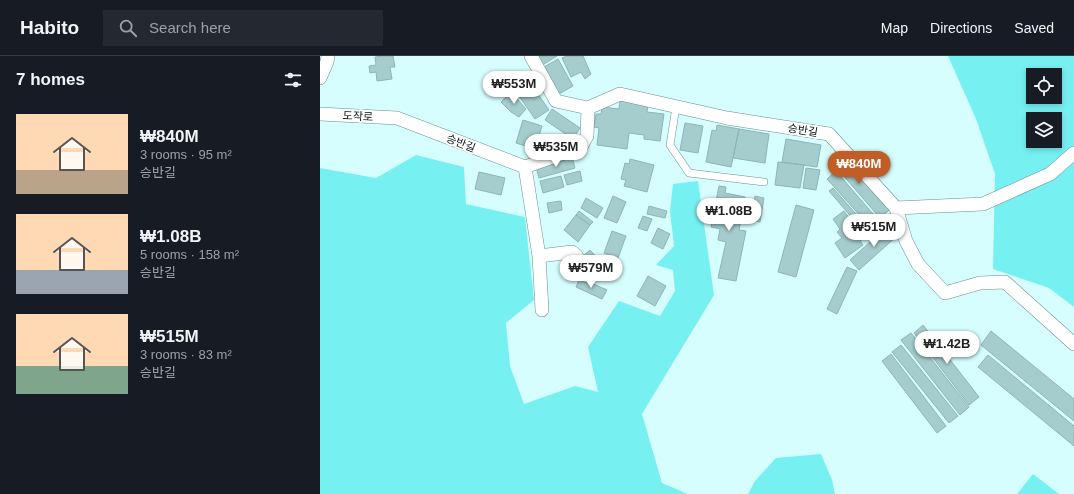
<!DOCTYPE html>
<meta charset="utf-8">
<style>
:root{--surface:#171b24;--page:#242831;--text:#f1f3f6;--muted:#9ea1a6;--line:#363941;--accent:#c15d26}
body{margin:0;font-family:Helvetica,"Noto Sans KR",sans-serif;background:var(--page);color:var(--text);height:100vh;display:flex;flex-direction:column;font-size:15px;white-space:nowrap}
*{box-sizing:border-box;margin:0}
p{font-size:13px;color:var(--muted)}
.icon{flex:none;width:22px;height:22px;fill:none;stroke:currentColor;stroke-width:2;stroke-linecap:round;stroke-linejoin:round}
.map{position:relative;flex:1;overflow:hidden}
.panel{display:flex;flex-direction:column;background:var(--surface);width:320px}
.panel>*{flex:none}
.buttons{position:absolute;left:706px;top:12px;display:grid;gap:8px}
.buttons a{display:grid;place-items:center;width:36px;height:36px;border-radius:0px;background:var(--surface);box-shadow:0 2px 6px #0003;font-size:20px}
.price{position:absolute;translate:-50% -34px;padding:0 9px;border-radius:14px;background:#fff;color:#222;font-size:13px;line-height:26px;filter:drop-shadow(0 1px 2px #0008)}
.price::after{content:'';position:absolute;left:50%;top:24px;width:12px;height:9px;margin-left:-6px;background:inherit;clip-path:polygon(0 0,100% 0,50% 100%)}
.price.active{background:var(--accent);color:#fff}
ul{padding:0;list-style:none}
li{display:flex;align-items:center;gap:12px;height:100px;padding:0 16px}
li span{display:grid;place-items:center;flex:none;width:112px;height:80px;border-radius:0px;color:#555}
li>.icon{margin-inline-start:auto}
span .icon{width:48px;height:48px;fill:#fffc;stroke-width:1}
li b{font-size:17px}
h2{display:flex;justify-content:space-between;align-items:center;height:48px;padding:0 16px;font-size:17px}
header{display:flex;align-items:center;gap:24px;box-sizing:border-box;height:56px;padding:0 20px;background:var(--surface);border-bottom:1px solid var(--line)}
header strong{font-size:19px}
nav{display:flex;gap:22px;margin-inline-start:auto;font-size:14px}
.search{width:280px;height:36px;background:var(--page);display:flex;align-items:center;gap:10px;box-sizing:border-box;padding:0 14px;border-radius:0px;color:var(--muted);font-size:15px}
main{display:flex;flex:1;min-height:0}
.map>svg:first-child{display:block}
.green{fill:#77f0f2;fill-rule:evenodd}
.building{fill:#a6cdcd;stroke:#8eb4b4}
.lines{fill:none;stroke-linecap:round;stroke-linejoin:round}
.service-casing{stroke:#6a8f8f;stroke-width:8}
.minor-casing{stroke:#6a8f8f;stroke-width:14}
.service{stroke:#fff;stroke-width:7}
.minor{stroke:#fff;stroke-width:13}
.labels{text-anchor:middle;stroke-width:3.5;stroke-linejoin:round;paint-order:stroke}
.street-label{font-size:11px;fill:#041212;stroke:#fff}
</style>
<header>
<strong>Habito</strong>
<div class="search"><svg class="icon" aria-label="search" viewBox="0 0 24 24"><circle cx="10" cy="10" r="6"/><path d="M15 15l6 6"/></svg>Search here</div>
<nav><a>Map</a><a>Directions</a><a>Saved</a></nav>
</header>
<main>
<section class="panel">
<h2>7 homes<svg class="icon" aria-label="filters" viewBox="0 0 24 24"><path d="M4 7h16M4 17h16"/><circle cx="9" cy="7" r="2"/><circle cx="15" cy="17" r="2"/></svg></h2>
<ul>
<li><span style="background:linear-gradient(#ffd9b3 70%,#b9a48a 0)"><svg class="icon" aria-label="home" viewBox="0 0 24 24"><path d="M3 11l9-7 9 7M6 9v11h12V9"/></svg></span><div><b>₩840M</b><p>3 rooms · 95 m²</p><p>승반길</p></div></li>
<li><span style="background:linear-gradient(#ffd9b3 70%,#9aa5b1 0)"><svg class="icon" aria-label="home" viewBox="0 0 24 24"><path d="M3 11l9-7 9 7M6 9v11h12V9"/></svg></span><div><b>₩1.08B</b><p>5 rooms · 158 m²</p><p>승반길</p></div></li>
<li><span style="background:linear-gradient(#ffd9b3 65%,#7fa58c 0)"><svg class="icon" aria-label="home" viewBox="0 0 24 24"><path d="M3 11l9-7 9 7M6 9v11h12V9"/></svg></span><div><b>₩515M</b><p>3 rooms · 83 m²</p><p>승반길</p></div></li>
</ul>
</section>
<div class="map">
<svg width="754" height="438" viewBox="0 0 754 438">
<rect width="100%" height="100%" fill="#d6fefe"/>
<path class="green" d="M628 0H754V251L729 232 673 213 675 118 656 63ZM713 19H735V41H713ZM713 63H735V85H713Z
M96 99 144 111 146 148 205 161 214 244 186 267 190 310 204 348 255 330 278 336 268 291 299 245 340 260 355 235 353 214 336 209 354 190 350 155 353 128 378 125 394 239 322 358 342 427 368 438H0V112L56 122Z
M501 398 512 424 515 438H428L435 425 456 402Z
M713 418 739 438H697Z"/>
<path class="building" d="M64 0H73L75 11H70L72 23 57 25 56 16 50 17 49 10 56 9 55 1Z
M216 0H237L221 10Z
M247 0H263L271 18 265 23 261 16 251 21 242 2Z
M238 3 253 30 239 38 224 11Z
M213 31 229 54 215 63 199 40Z
M191 36 206 53 199 61 191 56 181 46Z
M300 44 328 47 327 56 344 58 340 85 324 83V79L309 77 307 93 277 89 279 72 274 71 276 58H281L282 51 299 53Z
M232 53 260 72 253 83 225 64Z
M203 64 222 70 215 93 196 87Z
M365 67 383 70 378 97 360 94Z
M397 69 419 73 411 111 386 106 392 74 396 75Z
M419 73 449 78 445 107 413 102Z
M466 83 501 89 497 111 462 106Z
M517 95 569 154 560 162 509 103Z
M252 101 255 112 219 122 216 111Z
M310 103 334 109 327 136 304 130 306 124 301 123 305 107 309 108Z
M458 106 484 109 480 132 455 129Z
M486 112 500 114 496 134 483 132Z
M260 115 262 125 247 129 244 119Z
M516 115 560 166 552 173 507 123Z
M159 116 185 122 181 139 155 133Z
M241 120 244 131 223 137 220 125Z
M399 130 406 131 405 137 425 141 419 174 426 175 416 225 398 222 406 186 398 184 400 173 391 171Z
M513 132 551 175 546 178 509 135Z
M293 140 306 146 297 167 284 162Z
M435 140 444 142 440 166 431 164Z
M266 142 283 152 277 162 261 152Z
M241 145 242 154 229 157 227 147Z
M476 149 494 154 476 221 458 216Z
M329 150 347 155 345 162 327 158Z
M259 155 273 166 270 169 256 159Z
M524 155 544 182 540 185 543 189 525 202 515 187 522 182 517 176 520 173 513 163Z
M256 159 270 169 258 186 244 174Z
M323 160 332 163 327 175 318 172Z
M568 170 577 180 539 214 530 204Z
M338 172 350 178 343 193 331 187Z
M292 175 306 180 298 202 284 197Z
M270 194 283 208 275 216 262 201Z
M527 211 537 215 517 258 507 253Z
M328 220 346 230 335 250 317 240Z
M260 222 287 234 282 243 256 231Z
M603 269 659 341 649 349 594 277Z
M671 275 754 343V365L661 289Z
M591 277 649 351 640 359 581 284Z
M581 289 638 360 629 367 572 296Z
M571 298 626 370 617 377 562 305Z
M668 299 754 370V390L658 311Z"/>
<g class="lines">
<g class="service-casing">
<path id="service" d="M356 51 350 89 369 117 444 126"/>
</g>
<g class="minor-casing">
<path id="minor" d="M211 0 236 45 268 52
M0 22 7 6 8 0
M0 58 77 62 205 111 261 91 267 80 268 52 300 38 407 62 509 78 576 152 663 148 730 118 754 97
M205 111 219 200 222 254
M576 152 586 185 598 208 625 237 660 227 685 226 754 288
M219 200 252 196 256 199 267 220"/>
</g>
<use href="#service" class="service"/>
<use href="#minor" class="minor"/>
</g>
<g class="labels">
<g class="street-label">
<text transform="translate(38 60) rotate(3)" y="4">도작로</text>
<text transform="translate(483 74) rotate(9)" y="4">승반길</text>
<text transform="translate(141 87) rotate(21)" y="4">승반길</text>
</g>
</g>
</svg>
<div class="buttons">
<a><svg class="icon" aria-label="locate" viewBox="0 0 24 24"><circle cx="12" cy="12" r="6"/><path d="M12 2v4M12 18v4M2 12h4M18 12h4"/></svg></a>
<a><svg class="icon" aria-label="layers" viewBox="0 0 24 24"><path d="M12 4l9 5-9 5-9-5zM3 14l9 5 9-5"/></svg></a>
</div>
<b class="price" style="left:194px;top:49px">₩553M</b>
<b class="price" style="left:236px;top:112px">₩535M</b>
<b class="price active" style="left:539px;top:129px">₩840M</b>
<b class="price" style="left:409px;top:176px">₩1.08B</b>
<b class="price" style="left:554px;top:192px">₩515M</b>
<b class="price" style="left:271px;top:233px">₩579M</b>
<b class="price" style="left:627px;top:309px">₩1.42B</b>
</div>
</main>
